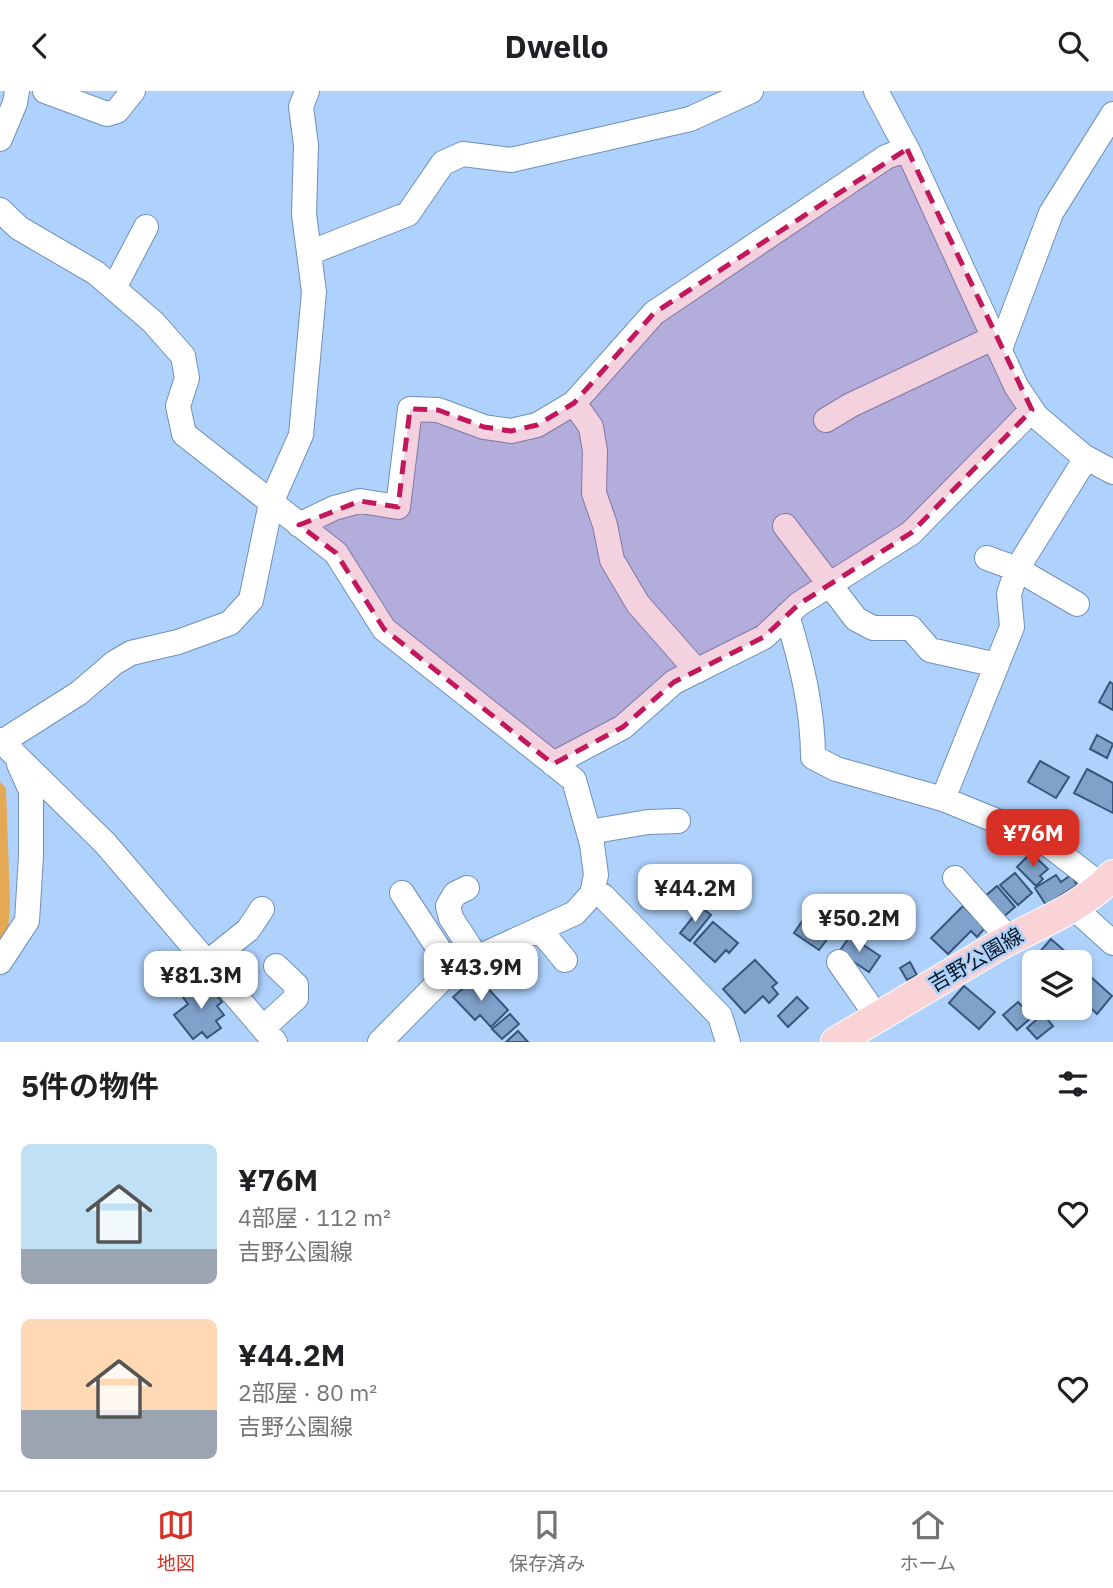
<!DOCTYPE html>
<html lang="ja">
<meta charset="utf-8">
<style>
:root{--surface:#fff;--page:#f2f2f2;--text:#202124;--muted:#757577;--line:#e0e0e0;--accent:#d93025}
body{margin:0;font-family:"IBM Plex Sans","Noto Sans JP",sans-serif;background:var(--page);color:var(--text);height:100vh;display:flex;flex-direction:column;font-size:26px;white-space:nowrap}
*{box-sizing:border-box;margin:0}
p{font-size:23px;color:var(--muted)}
.icon{flex:none;width:38px;height:38px;fill:none;stroke:currentColor;stroke-width:2;stroke-linecap:round;stroke-linejoin:round}
.map{position:relative;height:951px;overflow:hidden}
.details{display:flex;flex-direction:column;background:var(--surface);flex:1}
.details>*{flex:none}
.controls{position:absolute;left:1022px;top:859px;display:grid;gap:14px}
.controls a{display:grid;place-items:center;width:70px;height:70px;border-radius:10px;background:var(--surface);box-shadow:0 4px 10px #0003;font-size:35px}
.price{position:absolute;translate:-50% -60px;padding:0 16px;border-radius:14px;background:#fff;color:#222;font-size:23px;line-height:46px;filter:drop-shadow(0 2px 4px #0008)}
.price::after{content:'';position:absolute;left:50%;top:42px;width:21px;height:16px;margin-left:-10px;background:inherit;clip-path:polygon(0 0,100% 0,50% 100%)}
.price.on{background:var(--accent);color:#fff}
ul{padding:0;list-style:none}
li{display:flex;align-items:center;gap:21px;height:175px;padding:0 21px}
li span{display:grid;place-items:center;flex:none;width:196px;height:140px;border-radius:10px;color:#555}
li>.icon{margin-inline-start:auto}
span .icon{width:84px;height:84px;fill:#fffc;stroke-width:1}
li b{font-size:30px}
h2{display:flex;justify-content:space-between;align-items:center;height:84px;padding:0 21px;font-size:30px}
header{display:flex;justify-content:space-between;align-items:center;height:91px;padding:0 21px;background:var(--surface);font-size:32px;font-weight:800}
.menu{display:flex;justify-content:space-around;align-items:center;height:98px;border-top:2px solid var(--line);background:var(--surface);font-size:19px;color:var(--muted)}
.menu a{display:grid;justify-items:center;gap:4px}
.menu .on{color:var(--accent)}
.map>svg:first-child{display:block}
.green{fill:#e3a955}
.building{fill:#7fa1ca;stroke:#38567c;stroke-width:2}
.lines{fill:none;stroke-linecap:round;stroke-linejoin:round}
.minor-casing{stroke:#7090b9;stroke-width:26}
.major-casing{stroke:#fff;stroke-width:32}
.minor{stroke:#fff;stroke-width:24}
.major{stroke:#f9d3d6;stroke-width:30}
.marked{fill:#c2185b;fill-opacity:0.2;stroke:#c2185b;stroke-width:5;stroke-dasharray:14 9;stroke-linejoin:round}
.labels{text-anchor:middle;stroke-width:5;stroke-linejoin:round;paint-order:stroke}
.street-label{font-size:21px;fill:#0a1726;stroke:#afd2fd}
</style>
<header><svg class="icon" aria-label="back" viewBox="0 0 24 24"><path d="M15 5l-7 7 7 7"/></svg>Dwello<svg class="icon" aria-label="search" viewBox="0 0 24 24"><circle cx="10" cy="10" r="6"/><path d="M15 15l6 6"/></svg></header>
<div class="map">
<svg width="1113" height="951" viewBox="0 0 1113 951">
<rect width="100%" height="100%" fill="#afd2fd"/>
<path class="green" d="M0 691 6 697 10 810 8 845 0 855Z"/>
<path class="building" d="M1110 591 1113 593V619L1099 611Z
M1097 644 1113 653 1107 667 1090 658Z
M1040 670 1069 686 1056 707 1028 691Z
M1087 678 1113 692V722L1074 702Z
M1031 762 1048 778 1040 785 1043 788 1036 795 1017 776Z
M1015 782 1032 802 1018 814 1000 794Z
M1056 784 1061 791 1071 784 1077 794 1046 814 1035 797Z
M997 795 1015 816 1001 828 983 807Z
M963 815 985 837 977 846 971 840 948 863 931 847Z
M701 816 711 824 690 850 680 842Z
M812 816 838 834 819 859 794 842Z
M713 831 738 852 729 862 726 859 715 871 694 852Z
M850 845 880 865 869 881 839 861Z
M1051 848 1076 870 1074 872H1034V874L1031 871Z
M755 869 777 892 772 896 778 903 769 912 763 905 745 922 723 898Z
M910 871 917 884 907 889 900 877Z
M1081 877 1112 905 1097 923 1080 907Z
M204 888 222 911 217 915 224 924 216 930 221 937 207 947 202 941 193 948 174 924 188 913 182 905Z
M470 891 476 897 482 891 508 919 491 936 480 924 475 929 453 906Z
M964 895 995 921 979 938 949 912Z
M797 906 808 917 788 936 778 925Z
M1018 911 1032 926 1017 939 1003 924Z
M510 923 519 933 502 948 492 938Z
M1043 923 1053 935 1037 948 1027 937Z
M518 940 528 951H506Z"/>
<g class="lines">
<g class="minor-casing">
<path id="minor" d="M45 0 107 23 117 20 133 0
M876 0 909 62 1016 295 1036 325 1083 365 1113 381
M0 48 15 12 17 0
M0 119 19 137 96 182 153 231 183 265 187 287 178 315 184 343 336 462 384 538 574 689 592 753 596 784 592 803 575 822 452 878 380 951
M309 162 408 123 443 72 463 63 511 69 690 28 751 0
M114 197 146 136
M1000 258 1051 122 1113 23
M574 312 591 336 595 360 594 402 605 434 612 469 638 513 697 580
M826 329 851 314 995 246
M299 434 334 417 360 410 398 416 410 318 438 319 484 336 511 340 537 334 574 312 654 222 886 66 907 58
M785 435 856 528 873 537H911L930 559 997 574
M987 467 1017 478 1077 513
M787 524C801 570 813 617 813 666L836 678 943 708 1041 748 1102 795
M0 649 105 752 275 951
M2 651 79 602 114 572 131 562 178 551 230 532 251 509 271 412 301 344 314 201 304 123 306 54 301 16 307 0
M553 673 623 636 674 591 764 546 799 513 911 442 1032 319
M943 708 1012 536 1009 503 1017 478 1086 367
M589 741 648 731 678 730
M955 787 1010 849
M467 797 455 803 448 815 451 827 477 867
M593 799 603 805 720 925 728 951
M402 802 452 878
M1073 816 1113 852
M539 838 565 869
M0 871 27 830 31 765V700L19 673
M208 871 248 839 262 818
M839 871 878 927
M263 937 296 907V894L276 875"/>
</g>
<g class="major-casing">
<path id="major" d="M836 951C889 920 941 888 994 857 1035 834 1081 818 1113 784"/>
</g>
<use href="#minor" class="minor"/>
<use href="#major" class="major"/>
</g>
<path class="marked" d="M907 58 1032 319 911 442 799 513 764 546 674 591 623 636 553 673 384 538 336 462 299 434 360 410 398 416 410 318 438 319 484 336 511 340 537 334 574 312 654 222Z"/>
<g class="labels">
<g class="street-label">
<text transform="translate(976 869) rotate(-30)" y="7">吉野公園線</text>
</g>
</g>
</svg>
<div class="controls">
<a><svg class="icon" aria-label="layers" viewBox="0 0 24 24"><path d="M12 4l9 5-9 5-9-5zM3 14l9 5 9-5"/></svg></a>
</div>
<b class="price on" style="left:1033px;top:778px">¥76M</b>
<b class="price" style="left:695px;top:833px">¥44.2M</b>
<b class="price" style="left:859px;top:863px">¥50.2M</b>
<b class="price" style="left:481px;top:912px">¥43.9M</b>
<b class="price" style="left:201px;top:920px">¥81.3M</b>
</div>
<section class="details">
<h2>5件の物件<svg class="icon" aria-label="filters" viewBox="0 0 24 24"><path d="M4 7h16M4 17h16"/><circle cx="9" cy="7" r="2"/><circle cx="15" cy="17" r="2"/></svg></h2>
<ul>
<li><span style="background:linear-gradient(#bfe0f5 75%,#9aa5b1 0)"><svg class="icon" aria-label="home" viewBox="0 0 24 24"><path d="M3 11l9-7 9 7M6 9v11h12V9"/></svg></span><div><b>¥76M</b><p>4部屋 · 112 m²</p><p>吉野公園線</p></div><svg class="icon" aria-label="heart" viewBox="0 0 24 24"><path d="M12 20l-8-8c-3-5 5-10 8-4 3-6 11-1 8 4z"/></svg></li>
<li><span style="background:linear-gradient(#ffd9b3 65%,#9aa5b1 0)"><svg class="icon" aria-label="home" viewBox="0 0 24 24"><path d="M3 11l9-7 9 7M6 9v11h12V9"/></svg></span><div><b>¥44.2M</b><p>2部屋 · 80 m²</p><p>吉野公園線</p></div><svg class="icon" aria-label="heart" viewBox="0 0 24 24"><path d="M12 20l-8-8c-3-5 5-10 8-4 3-6 11-1 8 4z"/></svg></li>
</ul>
</section>
<nav class="menu">
<a class="on"><svg class="icon" aria-label="map" viewBox="0 0 24 24"><path d="M3 6l6-2 6 2 6-2v14l-6 2-6-2-6 2zM9 4v14M15 6v14"/></svg>地図</a>
<a><svg class="icon" aria-label="saved" viewBox="0 0 24 24"><path d="M7 4h10v16l-5-4-5 4z"/></svg>保存済み</a>
<a><svg class="icon" aria-label="home" viewBox="0 0 24 24"><path d="M3 11l9-7 9 7M6 9v11h12V9"/></svg>ホーム</a>
</nav>
